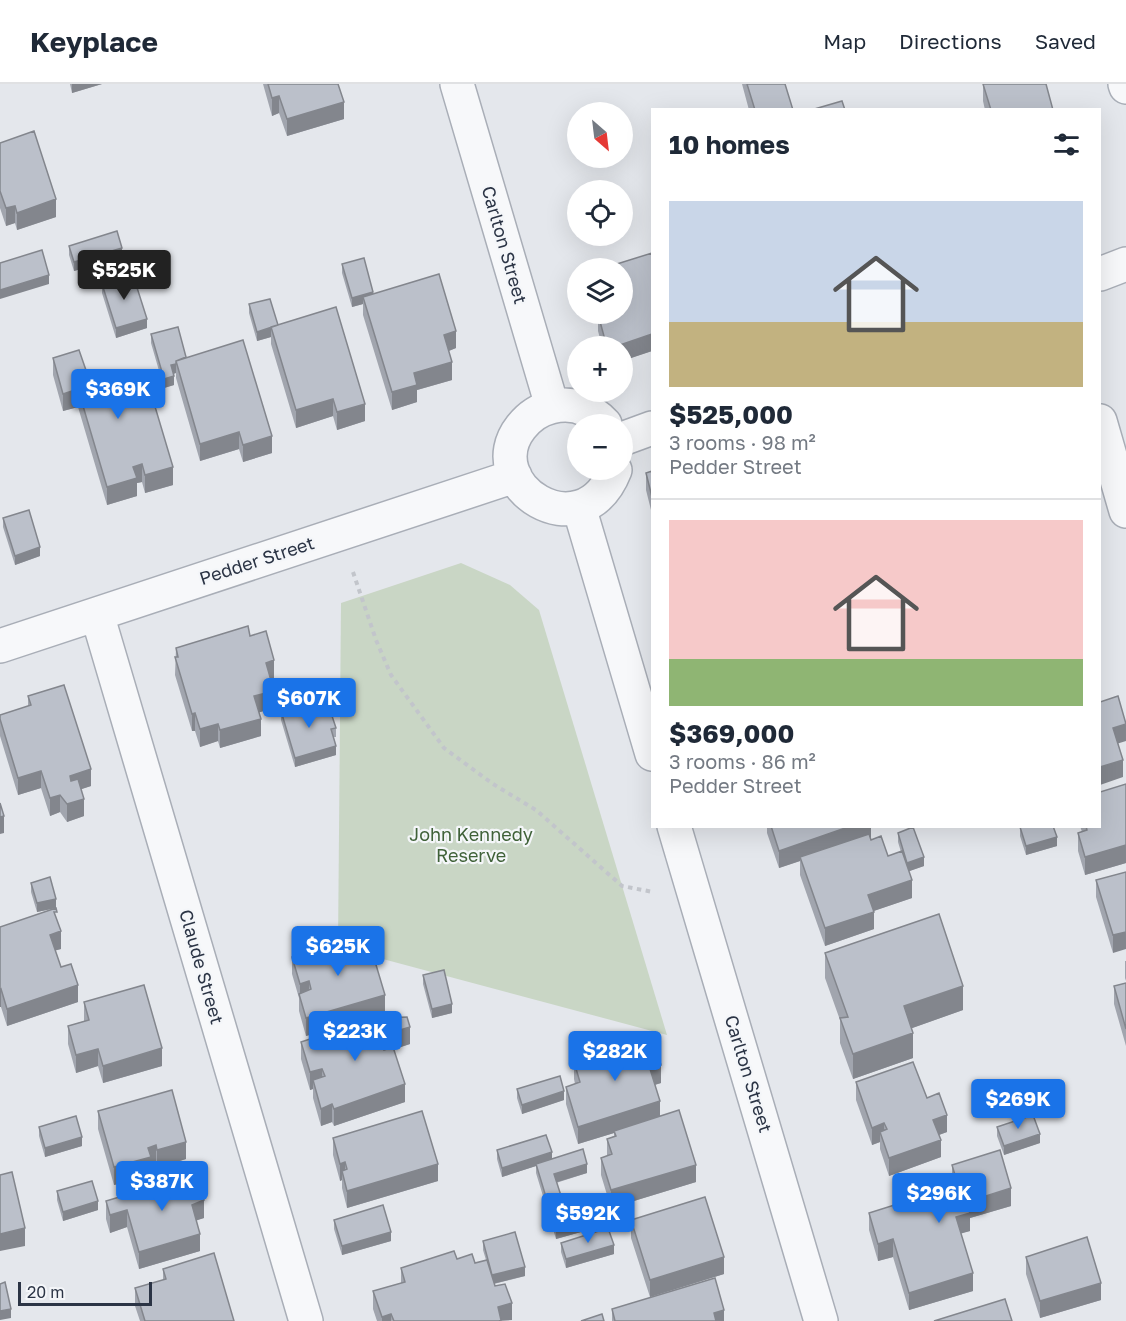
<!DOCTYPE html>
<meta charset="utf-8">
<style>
:root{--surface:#fff;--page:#f2f2f3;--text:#1f2937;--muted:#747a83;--line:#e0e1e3;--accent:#1a73e8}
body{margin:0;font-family:"Golos Text",sans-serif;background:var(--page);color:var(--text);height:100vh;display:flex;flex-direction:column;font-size:22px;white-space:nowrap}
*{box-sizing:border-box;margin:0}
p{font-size:20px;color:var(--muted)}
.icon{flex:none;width:33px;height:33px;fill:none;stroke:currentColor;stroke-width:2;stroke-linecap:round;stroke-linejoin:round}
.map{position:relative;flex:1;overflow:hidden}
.side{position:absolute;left:651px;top:24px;width:450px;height:720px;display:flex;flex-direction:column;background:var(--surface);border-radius:0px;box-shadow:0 6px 24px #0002}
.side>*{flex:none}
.needle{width:39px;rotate:152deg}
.controls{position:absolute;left:567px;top:18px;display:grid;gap:12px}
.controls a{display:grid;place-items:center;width:66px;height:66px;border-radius:50%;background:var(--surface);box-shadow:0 6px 24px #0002;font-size:30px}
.scale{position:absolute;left:18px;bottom:15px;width:134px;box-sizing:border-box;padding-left:6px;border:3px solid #2b3445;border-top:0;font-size:16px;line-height:21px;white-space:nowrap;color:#2b3445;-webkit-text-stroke:4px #f4f6f9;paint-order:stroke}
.price{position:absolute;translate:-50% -51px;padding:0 14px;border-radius:6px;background:var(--accent);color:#fff;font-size:20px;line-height:39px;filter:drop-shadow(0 2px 3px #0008)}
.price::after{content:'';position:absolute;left:50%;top:36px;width:18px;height:14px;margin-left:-9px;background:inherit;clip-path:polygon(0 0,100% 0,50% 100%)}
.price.selected{background:#222;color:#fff}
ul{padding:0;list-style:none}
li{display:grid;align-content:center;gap:12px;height:318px;padding:0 18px}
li+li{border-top:2px solid var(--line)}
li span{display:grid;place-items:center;height:186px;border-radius:0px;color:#555}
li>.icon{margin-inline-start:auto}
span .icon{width:108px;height:108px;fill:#fffc;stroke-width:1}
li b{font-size:26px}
h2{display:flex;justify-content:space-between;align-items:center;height:72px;padding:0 18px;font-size:26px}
header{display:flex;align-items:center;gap:36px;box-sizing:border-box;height:84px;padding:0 30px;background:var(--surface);border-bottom:2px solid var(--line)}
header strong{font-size:28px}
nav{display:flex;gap:33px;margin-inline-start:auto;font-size:21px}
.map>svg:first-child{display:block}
.green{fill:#c9d6c5}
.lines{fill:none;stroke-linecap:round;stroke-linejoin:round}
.minor-casing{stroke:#a9aeb7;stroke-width:36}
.path{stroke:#c2c5cb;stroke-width:4;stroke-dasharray:4.5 4.5;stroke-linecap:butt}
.minor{stroke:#f7f8fa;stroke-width:33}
.wall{fill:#a1a5ae}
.shaded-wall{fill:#83868d}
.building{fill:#bbc0ca;stroke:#83868d;stroke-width:1.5}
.labels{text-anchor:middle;stroke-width:4.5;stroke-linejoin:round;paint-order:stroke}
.street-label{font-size:18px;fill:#2b3445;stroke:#f4f6f9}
.park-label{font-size:18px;fill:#3f6138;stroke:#f4f6f9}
</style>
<header>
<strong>Keyplace</strong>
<nav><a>Map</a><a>Directions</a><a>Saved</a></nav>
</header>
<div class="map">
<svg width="1126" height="1237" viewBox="0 0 1126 1237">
<rect width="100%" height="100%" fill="#e4e7ec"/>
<path class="green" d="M461 479 510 501 539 526 667 951 338 863 341 519Z"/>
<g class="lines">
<g class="minor-casing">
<path id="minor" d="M457 0 552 322
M1125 0 1126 3
M1100 190 1126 180
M1100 337 1126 427
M605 340C591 325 572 317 551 323 538 326 529 333 521 343 476 400 582 470 615 386
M622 355 652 344
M579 423 652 670
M97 530 306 1237
M0 562 515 392
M674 742 821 1237"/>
</g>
<path class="path" d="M353 488 376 556 391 591 444 664 493 700 536 726 622 802 653 808"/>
<use href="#minor" class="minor"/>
</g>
<path class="wall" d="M70 0H102L72 9Z
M263 0H338L344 35 287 52 279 29 272 32Z
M742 0H785L793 26H749Z
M983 0 1053 26H985L983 17Z
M0 59 56 133 17 146 15 139 6 142 0 124Z
M69 162 122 173 74 187 69 171Z
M652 169V267L622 277V262H602L598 247V230H622Z
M342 180 373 210 456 264 448 267 452 296 417 306V318L392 326 363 231V220L352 223 342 189Z
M102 200 147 244 116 254 102 209Z
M249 220 278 241 365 337 337 346 333 332 296 344 271 260V253L257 257 249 229Z
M151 250 186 273 272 369 243 378 239 365 200 377 176 294V289L174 290V301L164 304 151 259Z
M53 274 88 292 115 298 173 401 145 409 142 398 137 399V412L107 421 78 323 63 327 53 291Z
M652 387V430L646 406V389Z
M3 434 40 472 15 481 3 443Z
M250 552 274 594 271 595 274 624 259 628 261 652 220 664 218 657 200 663 195 647H192L175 591 176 564Z
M28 612 91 702 81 705 84 732 67 738 60 728 50 732 41 704 18 711 0 652V631L28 622Z
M281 627H317L336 644V653H333L336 671 295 683 281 636Z
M1126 700V779L1085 791 1078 767V749L1082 748 1080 742H1100Z
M767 742H871V753H870L871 756 888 772 901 768 898 758V749L924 782 909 787 912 814 873 827 874 845 825 862 800 791V777L779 784 767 749Z
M1020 743 1057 762 1026 771 1020 752Z
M1126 788 1113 869 1096 813V796Z
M31 799 56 824 37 828 31 808Z
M57 837 61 865 55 866 61 883 78 918 7 942 1 923H0V843Z
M351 859 362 867 385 928 306 952 299 927V914L292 890V873Z
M825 869 963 926 912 944 913 974 853 995 840 959V936L825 894Z
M1125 877H1126V897L1125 894Z
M423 891 452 929 432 934 423 900Z
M1126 899V962L1114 920V902Z
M84 918 162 982 103 999 98 982 76 989 68 960V942L84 937Z
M382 934 410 960 394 965 405 1018 334 1042 332 1038 321 1042 313 1014V1005L310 1006 301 975V958L374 939 382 937Z
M574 978 661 999 655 1001 660 1032 696 1098 611 1124 601 1091V1074L607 1072V1055L614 1052V1049L578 1060 566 1020V1003L575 1000 574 995Z
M856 998 927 1014 947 1048 939 1051 941 1073 889 1092 880 1065V1058L872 1061 856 1016Z
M517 1005 564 1016 522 1030 517 1014Z
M98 1027 186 1075 157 1084 156 1079 151 1080V1091L114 1101 98 1045Z
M39 1043 82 1062 45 1073 39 1052Z
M997 1043 1040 1059 1004 1071 997 1052Z
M333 1054 438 1097 347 1124 342 1104V1096L340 1097 333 1071Z
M497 1066 552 1075 587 1089 556 1099 564 1121 588 1146 556 1155 536 1089V1082L502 1093 497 1075Z
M952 1081 1011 1122 970 1134V1147L961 1149 973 1207 909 1226 893 1173 878 1177 869 1146V1129L953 1103 952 1098Z
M57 1107 98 1126 63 1137 57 1116Z
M106 1117 204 1134 196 1136 200 1167 139 1185 127 1143 110 1149 106 1135Z
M334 1136 391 1157 342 1171 334 1145Z
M631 1136 724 1190 650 1213 631 1154Z
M483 1157 525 1192 494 1200 512 1236 377 1237 373 1225V1207L401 1199V1184L457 1175 475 1179 486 1176 483 1166Z
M561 1159 614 1170 566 1184 561 1168Z
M1026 1173 1101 1216 1040 1234 1026 1190Z
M163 1185 234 1237H140L135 1222V1204L163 1196Z
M612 1225 724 1237H612Z"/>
<path class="shaded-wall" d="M72 0H102L72 9Z
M279 12V29L272 32V14Z
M344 18V35L287 52V35Z
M56 115V133L17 146V129Z
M15 122V139L6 142V124Z
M122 164V173L74 187V178Z
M49 191V200L0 215V206Z
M373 208V217L363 213V220L352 223V214Z
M147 235V244L116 254V244Z
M271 244V253L257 257V248Z
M456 247V264L444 269V251Z
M652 250V267L622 277V262H617Z
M452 278V296L417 306V318L392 326V308L414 289Z
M176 280V289L171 290V281Z
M174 292V301L164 304V295Z
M78 305V323L63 327V310Z
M333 315V332L296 344V326Z
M365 320V337L337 346V328Z
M239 348V365L200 377V360Z
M272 352V369L243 378V361Z
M142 380V398L137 399V412L107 421V403L133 383Z
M173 383V401L145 409V391Z
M40 463V472L15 481V472Z
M274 576V594L266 596V579Z
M274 607V624L254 630V612Z
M195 629V647H192V630Z
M261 635V652L220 664V646Z
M218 640V657L200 663V645Z
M1126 640V657L1113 661V644Z
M336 662V671L295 683V674Z
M1123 676V693L1100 701V683Z
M91 685V702L70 709V692Z
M41 687V704L18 711V694Z
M60 711V728L50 732V714Z
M84 715V732L67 738V720Z
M4 732V749L0 750V733Z
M851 742H871V753L802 777 800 773V777L779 784V767Z
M1057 753V762L1026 771V762Z
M1126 761V779L1085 791V773Z
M924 773V782L907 788V779Z
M912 796V814L868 829V811Z
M56 815V824L37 828V819Z
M874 828V845L825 862V844Z
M61 847V865L50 868V851Z
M1126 848V865L1113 869V851Z
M309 897V915L300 913V900Z
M78 901V918L7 942V925Z
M963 902V926L904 947V922Z
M1 905V923H0V906Z
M385 911V928L306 952V934Z
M452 920V929L432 934V925Z
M410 943V960L380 970V952Z
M913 949V974L853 995V970Z
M162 964V982L103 999V982Z
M98 965V982L76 989V971Z
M661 981V999L650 1002V985Z
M322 985V1002L313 996V1005L310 1006V988Z
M405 1000V1018L334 1042V1025Z
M564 1007V1016L522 1030V1021Z
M660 1017V1035L614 1047V1049L578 1060V1043Z
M332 1020V1038L321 1042V1025Z
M947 1031V1048L933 1053V1036Z
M884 1039V1056L880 1048V1058L872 1061V1044Z
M1040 1050V1059L1004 1071V1062Z
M82 1053V1062L45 1073V1064Z
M941 1056V1073L889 1092V1074Z
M186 1058V1075L157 1084V1066Z
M156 1061V1079L151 1080V1091L114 1101V1083L148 1064Z
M552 1068V1077L536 1080V1082L502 1093V1084Z
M345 1078V1095L342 1087V1096L340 1097V1080Z
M438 1080V1097L347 1124V1107Z
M587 1080V1089L554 1099V1090Z
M696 1081V1098L611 1124V1106Z
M1011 1104V1122L970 1134V1147L956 1151V1133L967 1118Z
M204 1116V1134L192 1138V1121Z
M98 1117V1126L63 1137V1128Z
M127 1126V1143L110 1149V1131Z
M588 1137V1146L556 1155V1146Z
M25 1144V1162L0 1167V1150Z
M391 1148V1157L342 1171V1162Z
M200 1150V1167L139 1185V1168Z
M893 1155V1173L878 1177V1160Z
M614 1161V1170L566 1184V1175Z
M724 1173V1190L650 1213V1196Z
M525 1183V1192L492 1200V1191Z
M973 1189V1207L909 1226V1209Z
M1101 1199V1216L1040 1234V1217Z
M512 1219V1236L498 1237V1223Z
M11 1225V1234L0 1236V1227Z
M724 1226V1237H714V1229Z
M391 1230V1237H382V1233Z"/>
<path class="building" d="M268 0H338L344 18 287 35 279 12 272 14Z
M747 0H785L793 26H755Z
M983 0H1046L1053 26H991Z
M842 17 845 26H811Z
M34 47 56 115 17 129 15 122 6 124 0 107V59Z
M117 147 122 164 74 178 69 162Z
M42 166 49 191 0 206V179Z
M652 169V250L617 262 605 256 598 230H622V184H604Z
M364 174 373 208 352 214 342 180Z
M439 190 456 247 444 251 452 278 414 289 417 301 392 308 363 213Z
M133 191 147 235 116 244 102 200Z
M270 215 278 241 257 248 249 220Z
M336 223 365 320 337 328 333 315 296 326 271 243Z
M178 243 186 273 176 277V280L171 281 174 292 164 295 151 250Z
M243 256 272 352 243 361 239 348 200 360 176 277Z
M79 266 88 292 111 286 115 298 145 289 173 383 145 391 142 380 133 383 137 394 107 403 78 305 63 310 53 274Z
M652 387V413L646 389Z
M29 426 40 463 15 472 3 434Z
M248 542 250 552 266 547 274 576 266 579 274 607 254 612 261 635 220 646 218 640 200 645 195 629 192 630 175 573H178L176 564Z
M64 601 91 685 70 692 71 697 78 695 84 715 67 720 60 711 50 714 41 687 18 694 0 635V631L31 621 28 612Z
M1118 612 1126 640 1113 644 1123 676 1100 683V618Z
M314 617 317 627 329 623 336 644 331 645 336 662 295 674 281 627Z
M1126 700V761L1085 773 1078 749 1087 746 1086 742H1100V708Z
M0 719 4 732 0 733Z
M771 742H851L779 767Z
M1053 742 1057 753 1026 762 1020 743Z
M913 743 924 773 907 779 898 749Z
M869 750 871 756 881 752 888 772 902 767 912 796 868 811 874 828 825 844 800 773Z
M1126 788V848L1113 851 1096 796Z
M50 793 56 815 37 819 31 799Z
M56 824 57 828H54L61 847 50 851 61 883 71 880 78 901 7 925 1 905 0 906V843Z
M939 830 963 902 904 922 913 949 853 970 840 934 848 933 825 869Z
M351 855V859L359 856 362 867 371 864 385 911 306 934 299 910 311 905 309 897 300 900 292 873Z
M444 886 452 920 432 925 423 891Z
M1126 899V945L1114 902Z
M144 901 162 964 103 982 98 965 76 971 68 942 89 936 84 918Z
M407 933 410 943 380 952 384 966 393 963 405 1000 334 1025 332 1020 321 1025 313 996 325 992 322 985 310 988 301 958 361 938 374 936V939L382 937V934Z
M653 953 661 981 650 985 660 1017 578 1043 566 1003 580 998 574 978Z
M913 978 927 1014 939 1009 947 1031 933 1036 941 1056 889 1074 880 1048 887 1045 884 1039 872 1044 856 998Z
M560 992 564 1007 522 1021 517 1005Z
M172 1006 186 1058 157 1066 156 1061 148 1064 151 1073 114 1083 98 1027Z
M679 1026 696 1081 611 1106 601 1074 612 1070 607 1055 616 1052 614 1047Z
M422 1027 438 1080 347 1107 342 1087 347 1085 345 1078 340 1080 333 1054Z
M1033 1031 1040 1050 1004 1062 997 1043Z
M76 1032 82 1053 45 1064 39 1043Z
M546 1051 552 1068 502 1084 497 1066Z
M583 1065 587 1080 554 1090 564 1121 581 1116 588 1137 556 1146 536 1080Z
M1000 1066 1011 1104 967 1118 970 1129 956 1133 973 1189 909 1209 893 1155 878 1160 869 1129 958 1101 952 1081Z
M12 1088 25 1144 0 1150V1091Z
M196 1090 204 1116 192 1121 200 1150 139 1168 127 1126 110 1131 106 1117Z
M92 1097 98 1117 63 1128 57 1107Z
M705 1113 724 1173 650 1196 631 1136Z
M383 1121 391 1148 342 1162 334 1136Z
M608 1144 614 1161 566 1175 561 1159Z
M515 1148 525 1183 492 1191 483 1157Z
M1087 1153 1101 1199 1040 1217 1026 1173Z
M454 1167 457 1175 472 1170 475 1179 487 1176 495 1202 505 1200 512 1219 498 1223 501 1236 499 1237H394L391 1230 382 1233 373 1207 405 1198 401 1184Z
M214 1169 234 1237H145L135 1204 166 1195 163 1185Z
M715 1194 724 1226 714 1229 716 1237H615L612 1225Z
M5 1198 11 1225 0 1227V1200Z
M1005 1215 1012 1237H934Z
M602 1230 604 1237H581Z"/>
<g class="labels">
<g class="street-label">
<text transform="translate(504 161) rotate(74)" y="6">Carlton Street</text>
<text transform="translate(257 477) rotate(-18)" y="6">Pedder Street</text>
<text transform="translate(201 883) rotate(74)" y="6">Claude Street</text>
<text transform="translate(748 990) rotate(73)" y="6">Carlton Street</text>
</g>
<g class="park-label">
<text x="471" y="757">John Kennedy<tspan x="471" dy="21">Reserve</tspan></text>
</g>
</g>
</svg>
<div class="controls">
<a><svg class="needle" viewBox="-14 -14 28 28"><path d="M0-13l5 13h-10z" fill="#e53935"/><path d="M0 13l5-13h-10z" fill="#747a83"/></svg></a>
<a><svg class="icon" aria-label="locate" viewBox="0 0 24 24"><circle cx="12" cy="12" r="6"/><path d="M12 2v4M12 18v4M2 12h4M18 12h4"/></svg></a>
<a><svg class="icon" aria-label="layers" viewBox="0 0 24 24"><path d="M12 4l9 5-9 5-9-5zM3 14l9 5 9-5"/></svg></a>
<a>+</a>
<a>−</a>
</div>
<div class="scale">20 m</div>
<b class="price selected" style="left:124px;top:217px">$525K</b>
<b class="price" style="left:118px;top:336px">$369K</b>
<b class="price" style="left:309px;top:645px">$607K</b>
<b class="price" style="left:338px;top:893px">$625K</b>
<b class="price" style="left:355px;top:978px">$223K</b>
<b class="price" style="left:615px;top:998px">$282K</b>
<b class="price" style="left:1018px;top:1046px">$269K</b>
<b class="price" style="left:162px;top:1128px">$387K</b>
<b class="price" style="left:939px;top:1140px">$296K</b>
<b class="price" style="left:588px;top:1160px">$592K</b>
<section class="side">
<h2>10 homes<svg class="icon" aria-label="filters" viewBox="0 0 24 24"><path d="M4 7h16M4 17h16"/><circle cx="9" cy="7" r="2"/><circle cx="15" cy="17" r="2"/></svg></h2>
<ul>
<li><span style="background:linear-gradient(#c9d6e8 65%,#c2b280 0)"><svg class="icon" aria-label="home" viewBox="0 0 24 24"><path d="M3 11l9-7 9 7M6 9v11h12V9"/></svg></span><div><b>$525,000</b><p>3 rooms · 98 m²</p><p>Pedder Street</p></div></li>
<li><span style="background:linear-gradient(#f6c9c9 75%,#8fb573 0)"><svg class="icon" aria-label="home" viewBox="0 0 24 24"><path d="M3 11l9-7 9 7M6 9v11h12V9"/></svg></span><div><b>$369,000</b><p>3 rooms · 86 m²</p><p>Pedder Street</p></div></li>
</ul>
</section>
</div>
